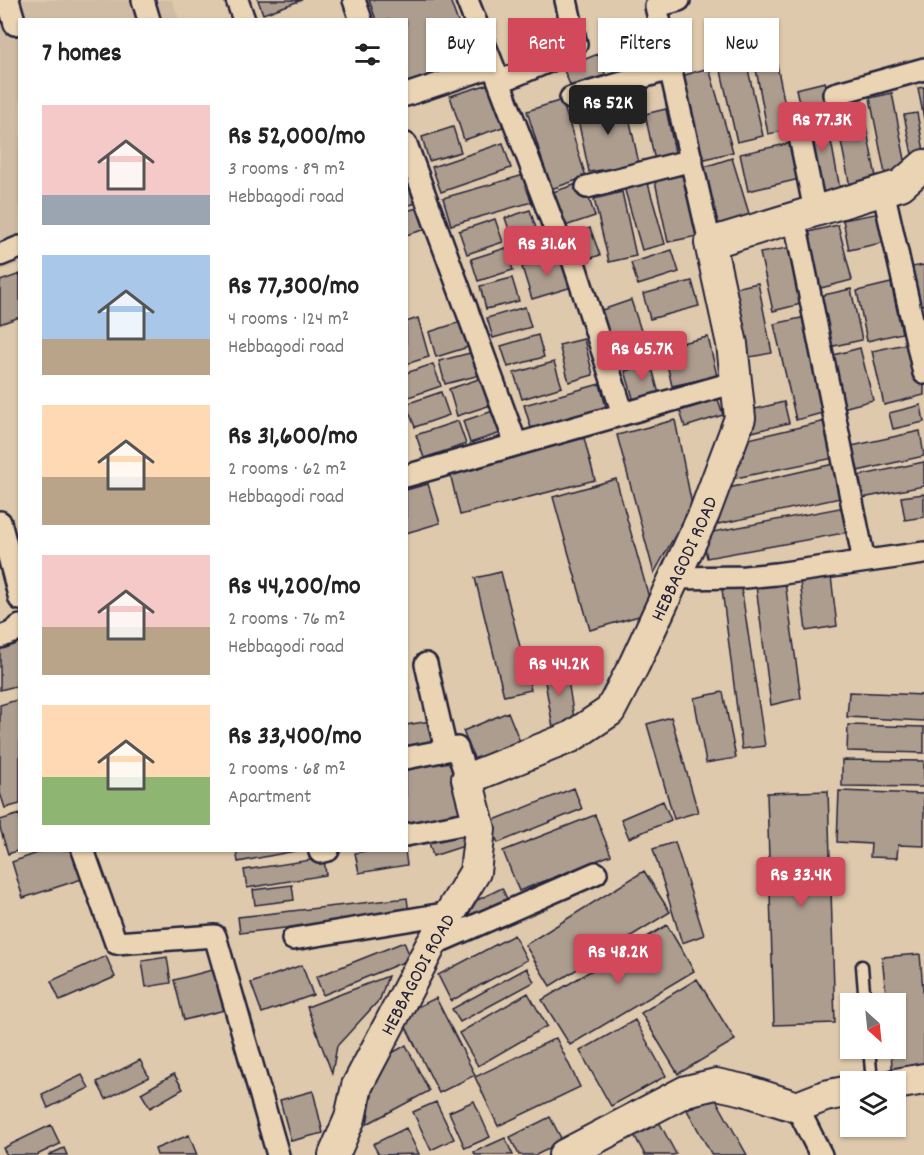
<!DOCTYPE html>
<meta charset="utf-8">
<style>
:root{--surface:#fff;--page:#f6f6f6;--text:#222;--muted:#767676;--accent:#d1495b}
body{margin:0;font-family:Dekko,sans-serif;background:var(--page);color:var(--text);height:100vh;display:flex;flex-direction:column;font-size:22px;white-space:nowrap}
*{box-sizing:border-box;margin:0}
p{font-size:20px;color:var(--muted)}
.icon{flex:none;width:33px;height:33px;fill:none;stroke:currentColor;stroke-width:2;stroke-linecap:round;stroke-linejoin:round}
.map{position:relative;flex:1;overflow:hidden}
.details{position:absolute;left:18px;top:18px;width:390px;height:834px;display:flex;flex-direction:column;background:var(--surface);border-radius:0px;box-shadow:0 2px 4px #0004}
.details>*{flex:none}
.top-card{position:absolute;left:426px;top:18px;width:408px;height:54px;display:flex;gap:12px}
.needle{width:39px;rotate:153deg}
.buttons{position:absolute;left:840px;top:993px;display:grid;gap:12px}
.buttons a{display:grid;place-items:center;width:66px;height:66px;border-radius:0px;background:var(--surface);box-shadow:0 2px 4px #0004;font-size:30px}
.price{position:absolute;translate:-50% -51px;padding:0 14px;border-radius:6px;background:var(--accent);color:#fff;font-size:20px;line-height:39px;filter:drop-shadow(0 2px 3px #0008)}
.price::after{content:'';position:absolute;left:50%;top:36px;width:18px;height:14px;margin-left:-9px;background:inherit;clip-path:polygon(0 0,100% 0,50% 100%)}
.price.current{background:#222;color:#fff}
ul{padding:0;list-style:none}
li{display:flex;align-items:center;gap:18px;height:150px;padding:0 24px}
li span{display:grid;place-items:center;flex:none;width:168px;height:120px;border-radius:0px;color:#555}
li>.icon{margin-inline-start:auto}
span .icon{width:72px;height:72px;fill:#fffc;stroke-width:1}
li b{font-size:26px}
h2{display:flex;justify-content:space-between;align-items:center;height:72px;padding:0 24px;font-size:26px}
.pill{padding:0 21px;border-radius:0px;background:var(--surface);box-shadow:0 2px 4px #0004;font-size:21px;line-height:54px}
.pill.current{background:var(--accent);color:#fff}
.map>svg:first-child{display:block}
.built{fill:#d0bca4}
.building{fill:#ad9d8f;stroke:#22223b;stroke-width:1.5}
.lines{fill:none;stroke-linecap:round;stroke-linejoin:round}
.lane-casing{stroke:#22223b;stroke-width:15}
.street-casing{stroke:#22223b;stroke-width:26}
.secondary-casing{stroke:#22223b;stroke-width:34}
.lane{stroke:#ebd4b4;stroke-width:10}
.street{stroke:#ebd4b4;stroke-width:21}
.secondary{stroke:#ebd4b4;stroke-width:30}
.labels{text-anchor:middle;stroke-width:4.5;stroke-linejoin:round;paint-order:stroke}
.street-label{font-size:20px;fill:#22223b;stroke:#ebd4b4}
</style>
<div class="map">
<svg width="924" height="1155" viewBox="0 0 924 1155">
<rect width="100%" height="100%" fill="#dfc9ad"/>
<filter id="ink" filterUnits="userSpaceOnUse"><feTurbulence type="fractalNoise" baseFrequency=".0167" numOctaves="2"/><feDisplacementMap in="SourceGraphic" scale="12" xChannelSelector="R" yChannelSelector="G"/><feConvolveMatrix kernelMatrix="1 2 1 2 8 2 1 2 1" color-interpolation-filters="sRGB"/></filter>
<g filter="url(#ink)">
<path class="built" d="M0 0H172L179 19 20 20 19 264 0 271Z"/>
<path class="building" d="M258 0H302L263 14Z
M369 0H450L473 64 406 87V20H376Z
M598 54 607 79 573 92 563 68Z
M747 65 763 136 737 142 721 71Z
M777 65 790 130 768 134 756 69Z
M709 68 733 152 701 160 678 77Z
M825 82 831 104 801 111 796 89Z
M489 84 503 127 464 140 450 96Z
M924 87V119L918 88Z
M892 93 907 170 885 174 870 98Z
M625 98 639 164 589 172 576 110Z
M562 100 586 177 551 189 527 111Z
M862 106 877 182 850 187 835 111Z
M666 109 676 157 655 161 645 114Z
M917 113 924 151 913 159 904 115Z
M826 114 840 189 818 193 803 118Z
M453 127 461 152 429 161 422 137Z
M796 142 804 178 748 191 740 154Z
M503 143 511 168 441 192 432 167Z
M732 158 751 220 720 229 701 168Z
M688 174 702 235 668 242 655 181Z
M406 175 420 202 406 206Z
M524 175 532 202 451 225 443 198Z
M647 180 665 244 642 250 624 187Z
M583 182 595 216 562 227 550 193Z
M622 192 636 256 609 262 594 199Z
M421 207 427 229 406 235V211Z
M530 210 536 228 511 235 505 218Z
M880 213 886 242 849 250 843 220Z
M495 219 503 242 467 254 459 231Z
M838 225 852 280 817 289 804 233Z
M590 228 600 255 583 261 573 234Z
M542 234 549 254 518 265 511 246Z
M797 246 809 302 773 311 760 253Z
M506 248 513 270 478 281 471 259Z
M672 250 679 272 638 285 631 263Z
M562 255 572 287 532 299 522 267Z
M924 265V305L918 306 911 267Z
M20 274V317L0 324V281Z
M512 278 519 301 486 309 480 286Z
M692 281 699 306 650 319 643 294Z
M758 283 772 353 739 359 725 290Z
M891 283 902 333 867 341 857 291Z
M851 289 862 340 829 347 819 296Z
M631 300 648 352 616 363 599 311Z
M525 307 531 327 493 338 487 318Z
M810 316 830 411 796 420 774 324Z
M418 318 429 357 406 364V322Z
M467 320 475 345 436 357 429 332Z
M538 335 544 357 508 367 501 346Z
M708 337 717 376 672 386 663 347Z
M584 339 593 375 569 382 559 345Z
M915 342 924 382V395L884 405 872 351Z
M860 348 873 400 839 409 826 357Z
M474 352 480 375 445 384 439 361Z
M554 362 562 387 522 399 514 373Z
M433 364 441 386 406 398V373Z
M651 364 659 394 634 401 625 371Z
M482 378 491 405 457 416 449 389Z
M600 384 606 407 531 428 524 405Z
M441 392 449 415 415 427 406 404Z
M718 399 723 415 685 427 680 411Z
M784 402 789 423 752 432 747 411Z
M921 405 924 422 893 429 889 413Z
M493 411 501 433 470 443 463 421Z
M675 420 692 505 654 573 617 435Z
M458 421 466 444 424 458 416 435Z
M826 421 834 458 731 479 736 442Z
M920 431 924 456 853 472 847 447Z
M584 438 595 480 460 515 450 473Z
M924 462V486L857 499 853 477Z
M838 463 845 497 709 526 720 490Z
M616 479 653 612 590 630 553 497Z
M428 484 440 523 406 533V490Z
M924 494V517L905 520 901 497Z
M850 506 855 531 707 558 702 534Z
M501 572 531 690 504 696 475 578Z
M831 576 837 626 806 631 800 581Z
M785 582 801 698 771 705 756 586Z
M741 586 765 746 742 749 722 589Z
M20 640V685L0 690V645Z
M566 667 575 725 553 728 543 670Z
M723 692 736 758 706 763 694 698Z
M849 692 924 695V721L847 717Z
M20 699V804L5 808 0 793V705Z
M508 712 521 744 476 763 463 731Z
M671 717 698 812 674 819 647 724Z
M436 720 440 749 406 754V725Z
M848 725 924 727V753L847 751Z
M457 754 469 819 406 831V764Z
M842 760 924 761V787L842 786Z
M574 788 582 809 498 843 489 822Z
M828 791 835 1023 774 1025 767 793Z
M839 791 924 794V846L898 845 897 858 870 857 871 844 837 842Z
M663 801 671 820 629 838 621 819Z
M20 814V850L8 854 0 828V820Z
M595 815 611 855 519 891 503 851Z
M462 828 467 845 433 856 428 839Z
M675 842 704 935 682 943 653 849Z
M46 850H76L85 878 23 898 12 862Z
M236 850H300L238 862Z
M370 850H405L407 865 359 873 355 853Z
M324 858 326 875 247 888 244 870Z
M644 871 670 912 550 986 525 945Z
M292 885 294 900 255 905 253 890Z
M502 888 508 901 471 918 465 906Z
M407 898 409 914 240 933 238 917Z
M667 925 694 971 570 1045 542 1000Z
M514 935 527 960 451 1001 438 975Z
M404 942 411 959 323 995 316 977Z
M920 954 924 1002V1066L892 1069 891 1048H896V1004H887L882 957Z
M106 956 115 977 60 1001 51 981Z
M167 957 171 983 146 987 142 961Z
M302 965 313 995 262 1013 251 983Z
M220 968 229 1009 184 1020 174 980Z
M527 968 534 982 460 1022 452 1009Z
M388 976 380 999 337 1046 332 1073 307 1007Z
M697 979 735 1040 678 1074 641 1013Z
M528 993 547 1026 478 1066 459 1033Z
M436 998 475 1075 439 1093 400 1015Z
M635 1020 666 1076 611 1106 580 1051Z
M556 1038 580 1087 498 1126 475 1077Z
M406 1045 429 1091 367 1124 378 1061Z
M140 1060 149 1077 106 1099 97 1082Z
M174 1074 183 1089 150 1108 141 1093Z
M82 1075 89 1088 48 1108 42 1094Z
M313 1091 323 1133 291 1141 280 1100Z
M714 1096 747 1155H712L687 1110Z
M474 1101 490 1137 465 1148 449 1112Z
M436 1102 454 1139 431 1150 413 1112Z
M550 1117 563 1142 536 1155H519L510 1137Z
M657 1118 676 1154 673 1155H645L632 1131Z
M51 1125 60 1144 37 1155H7L3 1148Z
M406 1128 419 1154 379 1155 373 1144Z
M189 1135 197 1155H157L155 1149Z
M505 1138 513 1155H475L474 1152Z
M64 1148 67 1155H48Z"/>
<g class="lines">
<g class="lane-casing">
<path id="lane" d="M862 966 865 1004
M869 1048 872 1082"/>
</g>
<g class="street-casing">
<path id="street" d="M8 0 15 24
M143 0 149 20
M237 0 244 20
M354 0 361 20
M467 0 493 66
M679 0 656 6 710 243
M499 82 561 56 576 44 566 0
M834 94 924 69
M406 95 493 66 560 242 573 260 623 414
M571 98 670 69
M796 117 815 211
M406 144 516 444
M587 187 692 160
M883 190 924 373
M794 217 864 561
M0 255 20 247
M406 476 736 382
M0 522 20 599
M675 578 745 577 776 574 924 553
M0 637 11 633 20 626
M426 664 446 750
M406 758 457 748 467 779
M406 835 462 824 480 829
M83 850 116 943 215 936 278 1155
M320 852 328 850
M293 939 450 913
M431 945 596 873
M797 1107 821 1155"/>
</g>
<g class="secondary-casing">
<g id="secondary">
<path d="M896 1084 924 1079"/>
<path id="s1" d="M334 1155 350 1118 357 1086 431 945 475 872 480 829 467 779 571 737 610 711 634 665 704 514 740 418 732 344 710 243 901 185 924 165"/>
<path d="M564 1155 686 1091 716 1084 744 1090 797 1107 825 1096 850 1091"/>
</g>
</g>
<use href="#lane" class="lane"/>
<use href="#street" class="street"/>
<use href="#secondary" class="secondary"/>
</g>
</g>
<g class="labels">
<g class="street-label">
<text dy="7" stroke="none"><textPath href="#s1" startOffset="741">HEBBAGODI ROAD</textPath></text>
<text dy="7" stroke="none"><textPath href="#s1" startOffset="200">HEBBAGODI ROAD</textPath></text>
</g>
</g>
</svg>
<div class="buttons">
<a><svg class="needle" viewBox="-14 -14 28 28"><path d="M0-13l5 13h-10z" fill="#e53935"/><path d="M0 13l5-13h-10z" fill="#767676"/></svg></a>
<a><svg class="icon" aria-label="layers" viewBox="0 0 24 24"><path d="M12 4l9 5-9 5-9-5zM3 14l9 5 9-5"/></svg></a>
</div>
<b class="price current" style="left:608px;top:136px">Rs 52K</b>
<b class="price" style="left:822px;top:153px">Rs 77.3K</b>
<b class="price" style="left:547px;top:277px">Rs 31.6K</b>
<b class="price" style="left:642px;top:382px">Rs 65.7K</b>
<b class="price" style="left:559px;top:697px">Rs 44.2K</b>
<b class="price" style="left:801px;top:908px">Rs 33.4K</b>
<b class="price" style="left:618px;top:985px">Rs 48.2K</b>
<div class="top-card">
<a class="pill">Buy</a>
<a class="pill current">Rent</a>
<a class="pill">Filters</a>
<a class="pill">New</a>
</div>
<section class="details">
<h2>7 homes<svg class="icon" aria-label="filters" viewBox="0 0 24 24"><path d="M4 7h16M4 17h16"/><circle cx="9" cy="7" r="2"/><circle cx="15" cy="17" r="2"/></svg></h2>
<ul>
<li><span style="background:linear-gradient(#f6c9c9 75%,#9aa5b1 0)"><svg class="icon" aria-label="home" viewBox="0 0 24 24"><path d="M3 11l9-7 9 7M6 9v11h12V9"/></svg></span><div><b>Rs 52,000/mo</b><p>3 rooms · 89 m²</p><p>Hebbagodi road</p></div></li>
<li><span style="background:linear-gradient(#a9c7e8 70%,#b9a48a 0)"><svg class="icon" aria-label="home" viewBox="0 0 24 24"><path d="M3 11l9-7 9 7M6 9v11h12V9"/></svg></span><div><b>Rs 77,300/mo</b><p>4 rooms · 124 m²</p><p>Hebbagodi road</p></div></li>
<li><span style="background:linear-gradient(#ffd9b3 60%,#b9a48a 0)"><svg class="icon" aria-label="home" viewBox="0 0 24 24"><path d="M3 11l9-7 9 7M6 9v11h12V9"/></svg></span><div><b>Rs 31,600/mo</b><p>2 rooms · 62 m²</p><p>Hebbagodi road</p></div></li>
<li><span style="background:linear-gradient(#f6c9c9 60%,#b9a48a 0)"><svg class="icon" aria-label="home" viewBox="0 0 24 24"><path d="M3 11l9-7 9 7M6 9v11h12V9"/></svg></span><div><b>Rs 44,200/mo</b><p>2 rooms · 76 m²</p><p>Hebbagodi road</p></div></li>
<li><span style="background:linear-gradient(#ffd9b3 60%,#8fb573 0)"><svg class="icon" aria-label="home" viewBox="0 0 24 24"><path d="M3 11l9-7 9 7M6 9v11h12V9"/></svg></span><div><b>Rs 33,400/mo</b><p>2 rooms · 68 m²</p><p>Apartment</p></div></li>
</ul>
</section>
</div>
